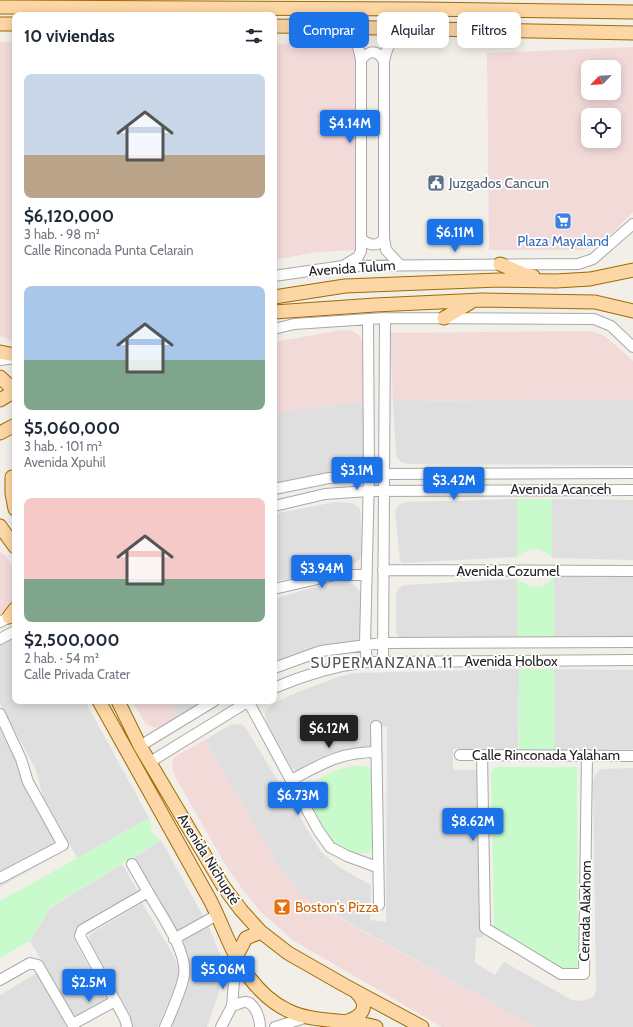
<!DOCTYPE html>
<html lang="es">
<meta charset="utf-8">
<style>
:root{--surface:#fff;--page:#f6f6f7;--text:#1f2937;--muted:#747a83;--accent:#1a73e8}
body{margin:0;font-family:Cabin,sans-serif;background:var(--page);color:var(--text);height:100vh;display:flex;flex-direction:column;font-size:15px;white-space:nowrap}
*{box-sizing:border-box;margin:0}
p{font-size:13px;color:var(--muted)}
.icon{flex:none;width:22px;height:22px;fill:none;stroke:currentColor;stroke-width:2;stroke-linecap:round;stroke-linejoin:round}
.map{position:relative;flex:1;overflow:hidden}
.drawer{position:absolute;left:12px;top:12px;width:265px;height:692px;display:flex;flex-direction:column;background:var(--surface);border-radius:8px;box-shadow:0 2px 10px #0003}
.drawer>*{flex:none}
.top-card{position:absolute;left:289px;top:12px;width:284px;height:36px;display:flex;gap:8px}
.needle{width:26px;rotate:245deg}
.fabs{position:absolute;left:581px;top:60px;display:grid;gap:8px}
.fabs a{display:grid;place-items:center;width:40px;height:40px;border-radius:8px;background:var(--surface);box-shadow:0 2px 10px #0003;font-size:20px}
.price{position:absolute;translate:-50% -34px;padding:0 9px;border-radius:4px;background:var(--accent);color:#fff;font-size:13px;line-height:26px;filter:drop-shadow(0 1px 2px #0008)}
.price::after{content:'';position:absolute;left:50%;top:24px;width:12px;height:9px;margin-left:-6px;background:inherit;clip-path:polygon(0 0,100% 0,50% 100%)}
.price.active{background:#222;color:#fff}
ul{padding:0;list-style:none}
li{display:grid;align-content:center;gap:8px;height:212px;padding:0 12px}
li span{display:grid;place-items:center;height:124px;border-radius:8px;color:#555}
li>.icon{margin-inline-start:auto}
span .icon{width:72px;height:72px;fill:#fffc;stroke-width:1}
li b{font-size:17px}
h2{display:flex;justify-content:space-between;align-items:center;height:48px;padding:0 12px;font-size:17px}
.pill{padding:0 14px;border-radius:8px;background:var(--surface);box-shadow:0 2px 10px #0003;font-size:14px;line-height:36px}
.pill.active{background:var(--accent);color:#fff}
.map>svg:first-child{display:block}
.residential{fill:#e0dfdf}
.commercial{fill:#f2dad9;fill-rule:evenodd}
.park{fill:#c8facc}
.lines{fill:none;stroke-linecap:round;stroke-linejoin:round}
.minor-casing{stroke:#a9a9a9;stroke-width:12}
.major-casing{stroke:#a06b00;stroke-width:15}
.minor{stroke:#fff;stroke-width:10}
.major{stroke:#fcd6a4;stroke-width:13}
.labels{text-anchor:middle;stroke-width:3.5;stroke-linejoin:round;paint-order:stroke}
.service-label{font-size:14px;fill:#4e5e75;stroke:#fff;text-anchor:start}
.shop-label{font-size:14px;fill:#366cbe;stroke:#fff}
.street-label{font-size:14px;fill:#222;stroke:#fff}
.food-label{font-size:14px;fill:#c56008;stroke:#fff;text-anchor:start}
.neighbourhood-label{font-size:15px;letter-spacing:1px;fill:#555;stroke:#fff}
</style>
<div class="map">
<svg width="633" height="1027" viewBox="0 0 633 1027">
<rect width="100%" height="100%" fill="#f2efe9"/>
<path class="residential" d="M633 399V465L409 464 401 462 396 456 393 401Z
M364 402 365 450 361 468 353 472 274 487V414L302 408Z
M517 499V557L403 563 400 561 395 511 398 505 406 502Z
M552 499 633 500V560L552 558Z
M335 502 353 503 360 509 362 546 360 559 352 565 274 582V514Z
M554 576 633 577V640L554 641Z
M517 579 518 641 408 642 400 638 396 633V595L398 589 404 585Z
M328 583 353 584 362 594V634L355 644 274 667V599Z
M15 638V701H85L149 818 77 858 43 796 36 770 0 704V645Z
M519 669 518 751 453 749V770H477L483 937 476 938 475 963 495 975 504 962 572 1000 584 1001 593 997 596 991 593 782 595 775 601 769 633 768V1027H535L316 904 302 894 279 868 205 740 230 725 240 724 245 727 321 852 339 867 371 885 370 920 386 922 387 727 376 726 373 747 368 752 298 773 292 768 268 726 265 718V711L272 704 293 694 338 677 355 673Z
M555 669 633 670V749L554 751Z
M169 701H210L179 718Z
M0 730 23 771 25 786 61 853 0 887Z
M161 840 208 925 220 954 222 978 217 998 207 1027H171L190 979V965L187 956 131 859Z
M122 864 139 893 77 934 75 940 110 1007 80 1027 30 941 50 908Z
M142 903 175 958 180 976 158 1027H133L126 1010 90 944 89 936 92 933Z
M37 973 67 1027H0V995Z"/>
<path class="commercial" d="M0 42H15V342L0 336Z
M305 43 344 45 355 49 358 59 356 250 317 252 274 260V44Z
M633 47V212L605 240 593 247 583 250H489L487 53ZM588 67H614V93H588ZM588 115H614V141H588Z
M343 330 353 331 361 337 364 360V402L302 408 274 414V342Z
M591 331 605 336 633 361V399L393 401 390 333Z
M0 552 5 555 14 569 15 573 13 601 0 618Z
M132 701H169L179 718 157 728 152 727 145 723Z
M205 740 279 868 302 894 334 915 535 1027H442L294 941 261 912 243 890 223 861 176 778 173 770 172 760 177 755Z"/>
<path class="park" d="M517 499H552V558C541 546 528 547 517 557Z
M554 576V641H518L517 579C531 588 542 592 554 576Z
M519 669H555L554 751H519Z
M351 766H365L371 770 374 777 373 848 369 853C359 853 349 854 341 849 325 841 311 811 306 795 313 778 335 770 351 766Z
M495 767H577L578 966 575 969 560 971 497 931 494 927 491 773Z
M149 818 153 834 161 840 50 907 30 941 0 958V901Z"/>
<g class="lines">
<g class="minor-casing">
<path id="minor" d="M337 29C356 34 358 43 361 60V251L358 257 343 266
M361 60C369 50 377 49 384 61
M361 239C369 245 378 248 384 238
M400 265 386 250 384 238V61C387 46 393 32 409 30
M274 276 343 266 578 264 593 259 633 224
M274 329 294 324 385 318 594 319 611 326 633 347
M0 360 15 358
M274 489 329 478 385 474 633 473
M274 506 325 494 368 491 633 490
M383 570 633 571
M274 589 335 575H367
M0 622 15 614
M0 639 15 631
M383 661 385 318
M367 662 365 644 369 475 368 319
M274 668 321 651 382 643 633 642
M274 688C304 675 334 666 367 662L633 660
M248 701 318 830 330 847 347 856 377 867
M0 714 21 759 28 782 63 845 0 878
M376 726 379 905
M140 746 214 701
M460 755 633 756
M482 755 485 928 561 974H584L587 755
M150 762 249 701
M291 780C322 764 340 752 376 752
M132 864 148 892
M174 939 217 915
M0 980 30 963 38 965 74 1027
M232 1006C236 1005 241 1002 245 1002 255 1002 260 1019 260 1027
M73 1024 115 1001
M127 1027 125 1019 80 936 82 930 148 892C159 912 188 951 184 975 182 989 171 1013 165 1027
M221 1027 232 1006 236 957
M275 1027 308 1017"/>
</g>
<g class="major-casing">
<path id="major" d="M0 7 421 9 633 12
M0 24H15
M274 26 633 33
M500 264 523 274 533 276
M274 297 345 286 499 280 556 281 590 279 633 270
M274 312 375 305 482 300 595 302 633 311
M444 318 473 301
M0 352 15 355
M0 377 15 391
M0 400 15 391
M0 433 15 425
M12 477V493L15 509
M0 526 15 547
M9 617 15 609
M99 701C136 767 173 834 210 900 223 925 231 953 248 976 258 989 272 1003 287 1010 314 1024 347 1018 376 1027
M118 701 140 746 223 886 241 910 261 932 288 953 344 985 422 1027
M236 957 246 938 261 932
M348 1021C365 1015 369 1004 355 991"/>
</g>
<use href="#minor" class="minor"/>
<use href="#major" class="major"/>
</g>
<defs>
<g id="civic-square" transform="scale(0.9)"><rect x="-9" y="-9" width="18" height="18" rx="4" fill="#5c6f8a" stroke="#fff"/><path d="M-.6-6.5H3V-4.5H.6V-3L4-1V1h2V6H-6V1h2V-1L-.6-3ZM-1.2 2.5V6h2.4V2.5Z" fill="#fff"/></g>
<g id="supermarket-square" transform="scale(0.9)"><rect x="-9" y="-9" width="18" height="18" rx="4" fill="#3f7fe0" stroke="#fff"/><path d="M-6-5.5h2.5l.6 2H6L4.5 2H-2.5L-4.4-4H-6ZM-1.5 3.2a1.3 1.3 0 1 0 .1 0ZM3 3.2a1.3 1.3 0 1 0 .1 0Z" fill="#fff"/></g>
<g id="bar-square" transform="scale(0.9)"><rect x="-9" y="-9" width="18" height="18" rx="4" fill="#e8710a" stroke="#fff"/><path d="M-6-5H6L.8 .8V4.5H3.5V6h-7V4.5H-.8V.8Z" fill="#fff"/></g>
</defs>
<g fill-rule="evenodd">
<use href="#civic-square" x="436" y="183"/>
<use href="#supermarket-square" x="563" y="221"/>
<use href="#bar-square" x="282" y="907"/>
</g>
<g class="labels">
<g class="service-label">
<text x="449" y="188">Juzgados Cancun</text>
</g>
<g class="shop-label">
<text x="563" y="246">Plaza Mayaland</text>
</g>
<g class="street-label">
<text transform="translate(352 268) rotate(-4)" y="5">Avenida Tulum</text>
<text x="561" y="494">Avenida Acanceh</text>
<text x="508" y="576">Avenida Cozumel</text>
<text x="511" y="666">Avenida Holbox</text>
<text x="546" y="760">Calle Rinconada Yalaham</text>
<text transform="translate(209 859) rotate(58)" y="5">Avenida Nichupté</text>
<text transform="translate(585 911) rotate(-89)" y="5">Cerrada Alaxhom</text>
</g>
<g class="food-label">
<text x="295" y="912">Boston's Pizza</text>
</g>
<g class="neighbourhood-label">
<text x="382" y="668">SUPERMANZANA 11</text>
</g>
</g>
</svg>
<div class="fabs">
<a><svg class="needle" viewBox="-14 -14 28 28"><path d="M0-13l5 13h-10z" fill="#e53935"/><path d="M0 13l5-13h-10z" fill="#747a83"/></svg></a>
<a><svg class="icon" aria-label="locate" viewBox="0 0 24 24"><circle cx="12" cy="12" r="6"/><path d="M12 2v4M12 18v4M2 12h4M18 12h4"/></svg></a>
</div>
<b class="price" style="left:350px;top:144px">$4.14M</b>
<b class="price" style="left:455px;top:253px">$6.11M</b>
<b class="price" style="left:357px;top:491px">$3.1M</b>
<b class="price" style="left:454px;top:501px">$3.42M</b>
<b class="price" style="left:322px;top:589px">$3.94M</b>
<b class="price active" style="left:329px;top:749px">$6.12M</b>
<b class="price" style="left:298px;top:816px">$6.73M</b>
<b class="price" style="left:473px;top:842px">$8.62M</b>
<b class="price" style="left:223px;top:990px">$5.06M</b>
<b class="price" style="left:89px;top:1003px">$2.5M</b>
<div class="top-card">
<a class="pill active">Comprar</a>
<a class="pill">Alquilar</a>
<a class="pill">Filtros</a>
</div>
<section class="drawer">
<h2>10 viviendas<svg class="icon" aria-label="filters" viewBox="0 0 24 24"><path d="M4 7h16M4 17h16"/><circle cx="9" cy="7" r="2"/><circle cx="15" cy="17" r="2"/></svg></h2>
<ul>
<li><span style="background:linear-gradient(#c9d6e8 65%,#b9a48a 0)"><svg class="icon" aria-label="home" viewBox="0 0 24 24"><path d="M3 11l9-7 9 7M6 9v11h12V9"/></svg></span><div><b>$6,120,000</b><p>3 hab. · 98 m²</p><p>Calle Rinconada Punta Celarain</p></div></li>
<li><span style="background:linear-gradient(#a9c7e8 60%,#7fa58c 0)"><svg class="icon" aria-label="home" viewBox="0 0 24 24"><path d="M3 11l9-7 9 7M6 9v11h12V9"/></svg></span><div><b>$5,060,000</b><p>3 hab. · 101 m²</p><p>Avenida Xpuhil</p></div></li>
<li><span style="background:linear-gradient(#f6c9c9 65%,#7fa58c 0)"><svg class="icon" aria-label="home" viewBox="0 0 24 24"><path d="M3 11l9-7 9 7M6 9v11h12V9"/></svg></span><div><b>$2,500,000</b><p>2 hab. · 54 m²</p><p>Calle Privada Crater</p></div></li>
</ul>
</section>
</div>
